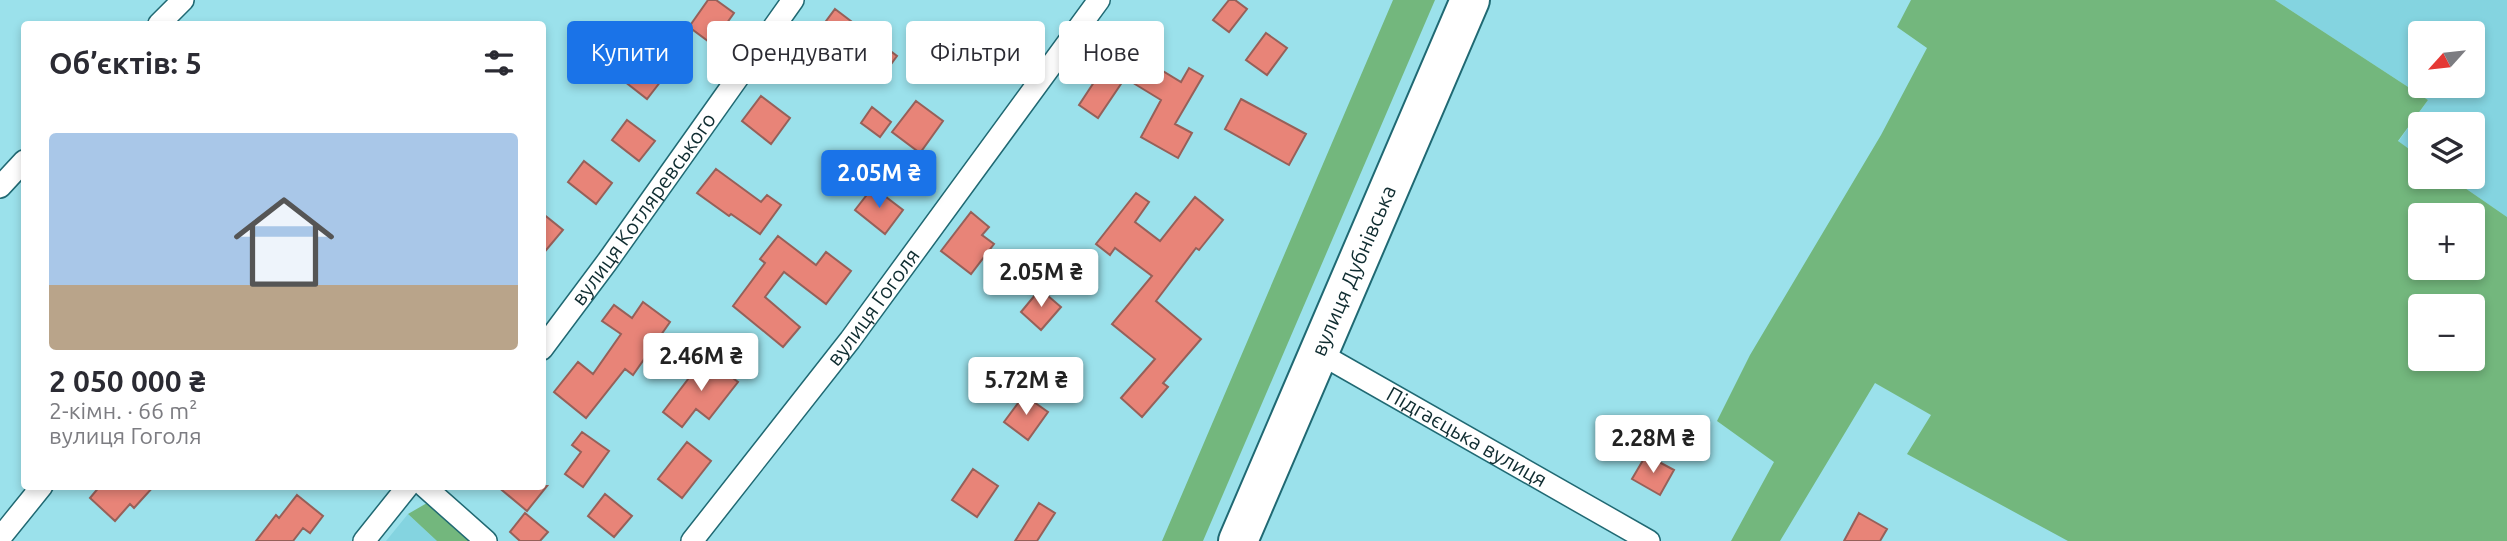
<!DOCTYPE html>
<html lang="uk">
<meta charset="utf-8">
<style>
:root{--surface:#fff;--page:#f7f7f7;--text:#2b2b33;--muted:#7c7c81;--line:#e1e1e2;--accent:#1a73e8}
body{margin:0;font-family:Ubuntu,sans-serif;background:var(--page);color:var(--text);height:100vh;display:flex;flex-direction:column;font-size:26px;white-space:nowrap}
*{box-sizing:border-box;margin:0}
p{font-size:23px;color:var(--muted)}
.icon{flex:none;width:38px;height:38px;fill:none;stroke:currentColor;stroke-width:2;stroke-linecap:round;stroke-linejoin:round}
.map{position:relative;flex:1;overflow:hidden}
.details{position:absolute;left:21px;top:21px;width:525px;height:469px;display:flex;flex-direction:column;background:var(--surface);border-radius:7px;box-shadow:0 4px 10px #0003}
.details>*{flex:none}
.guide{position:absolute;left:567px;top:21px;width:665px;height:63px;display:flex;gap:14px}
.needle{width:46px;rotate:243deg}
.buttons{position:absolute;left:2408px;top:21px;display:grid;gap:14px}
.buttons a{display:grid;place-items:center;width:77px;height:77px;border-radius:7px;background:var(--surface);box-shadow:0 4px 10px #0003;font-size:35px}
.price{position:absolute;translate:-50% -60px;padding:0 16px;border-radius:7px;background:#fff;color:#222;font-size:23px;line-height:46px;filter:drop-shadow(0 2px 4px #0008)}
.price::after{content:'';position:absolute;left:50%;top:42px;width:21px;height:16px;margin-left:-10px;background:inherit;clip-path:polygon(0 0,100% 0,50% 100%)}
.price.active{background:var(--accent);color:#fff}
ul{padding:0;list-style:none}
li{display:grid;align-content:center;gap:14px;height:371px;padding:0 28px}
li+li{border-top:2px solid var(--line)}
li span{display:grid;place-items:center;height:217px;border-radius:7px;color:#555}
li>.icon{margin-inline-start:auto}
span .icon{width:126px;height:126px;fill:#fffc;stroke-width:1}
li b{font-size:30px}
h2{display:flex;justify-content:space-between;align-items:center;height:84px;padding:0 28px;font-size:30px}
.chip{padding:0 24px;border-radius:7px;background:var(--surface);box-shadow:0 4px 10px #0003;font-size:24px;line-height:63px}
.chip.active{background:var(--accent);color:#fff}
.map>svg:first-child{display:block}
.built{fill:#84d4e0;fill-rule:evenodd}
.green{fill:#73b77d;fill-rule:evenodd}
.building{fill:#e88478;stroke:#966059;stroke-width:2}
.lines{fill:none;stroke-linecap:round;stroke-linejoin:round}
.street-casing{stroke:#206973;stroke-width:24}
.highway-casing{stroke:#206973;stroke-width:42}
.street{stroke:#fff;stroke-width:21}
.highway{stroke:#fff;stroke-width:38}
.labels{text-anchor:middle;stroke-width:6;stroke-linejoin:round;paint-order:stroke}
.street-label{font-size:21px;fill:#0f2c30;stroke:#9be1eb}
</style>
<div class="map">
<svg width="2507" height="541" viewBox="0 0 2507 541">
<rect width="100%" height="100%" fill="#9be1eb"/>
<path class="built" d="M2275 0H2507V217L2449 177H2473V124H2420V157L2398 142 2428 100ZM2420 33H2473V86H2420Z
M408 514 437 541H386Z"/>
<path class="green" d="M1393 0H1435L1203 541H1162Z
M1911 0H2275L2428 100 2398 141 2420 157V177H2449L2507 217V541H2068L1907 454 1931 415 1875 383 1780 541H1731L1774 462 1717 421 1750 355 1881 135 1927 48 1897 27ZM2473 215V268H2420V215ZM2473 306V359H2420V306Z
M427 503 469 541H437L408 514Z"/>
<path class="building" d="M708 0H716L734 13 712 44 689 27Z
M1229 0H1235L1247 9 1229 32 1213 20Z
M835 9 897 56 883 75 855 54 846 66 812 40Z
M1266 33 1287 48 1267 75 1246 60Z
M1113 35 1137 51 1135 54 1181 82 1189 68 1203 76 1175 124 1192 133 1178 158 1141 137 1161 100 1125 78 1098 118 1079 105 1102 70 1093 64Z
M788 36 814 55 803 72 776 53Z
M655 41 678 59 647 99 624 81Z
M761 96 790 118 771 144 742 121Z
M1241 99 1306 134 1289 165 1225 129Z
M916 101 943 121 920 153 892 132Z
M872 107 891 122 880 137 861 123Z
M627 120 655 141 639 161 612 140Z
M584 161 612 183 596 204 568 182Z
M716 169 761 202 767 195 781 205 760 234 731 214 729 216 697 193Z
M873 187 903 210 885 234 855 210Z
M1136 193 1149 202 1135 222 1160 241 1195 197 1223 220 1199 250 1196 248 1156 301 1201 339 1163 383 1168 387 1142 417 1121 398 1155 359 1112 324 1152 276 1115 248 1110 255 1096 244Z
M971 212 989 227 982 235 994 244 971 274 941 251Z
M542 213 563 230 542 255Z
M778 236 816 265 826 252 851 271 826 304 784 272 765 297 800 327 783 347 733 306 765 263 760 259Z
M1040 289 1061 307 1041 330 1021 312Z
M643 302 670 322 633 375 625 369 586 418 554 392 578 362 593 374 621 334 602 321 614 305 632 318Z
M705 357 738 382 709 419 696 409 682 427 663 412Z
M1024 395 1048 412 1028 440 1004 422Z
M582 432 609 451 583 487 565 474 581 452 572 445Z
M687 442 711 461 682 498 658 479Z
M1646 455 1674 470 1660 495 1632 479Z
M973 469 998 486 977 517 952 500Z
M100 486H154L134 508 130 504 115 521 90 498Z
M497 486H547L527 511Z
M605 494 632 516 614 537 588 516Z
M297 495 323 516 310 533 303 528 293 541H256L276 515 279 518Z
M1039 503 1055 513 1037 541H1015Z
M525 513 548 532 540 541H520L510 532Z
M1859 513 1887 529 1880 541H1844Z"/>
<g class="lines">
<g class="street-casing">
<g id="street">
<path d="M159 24 183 0"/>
<path d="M0 187 24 161"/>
<path id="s1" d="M542 349 607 262 793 0"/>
<path id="s2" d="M1319 353 1649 541"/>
<path d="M424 486 486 541"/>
<path d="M0 538 42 486"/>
<path d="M364 541 408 486"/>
<path id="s3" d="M692 541 850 340 1099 0"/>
</g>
</g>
<g class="highway-casing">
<g id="highway">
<path id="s4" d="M1238 541 1470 0"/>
</g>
</g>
<use href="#street" class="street"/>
<use href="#highway" class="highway"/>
</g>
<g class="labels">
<g class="street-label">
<text dy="7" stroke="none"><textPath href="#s1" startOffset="173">вулиця Котляревського</textPath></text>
<text dy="7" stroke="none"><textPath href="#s4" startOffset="294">вулиця Дубнівська</textPath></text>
<text dy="7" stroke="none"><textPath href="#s3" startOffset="296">вулиця Гоголя</textPath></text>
<text dy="7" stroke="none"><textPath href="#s2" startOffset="170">Підгаєцька вулиця</textPath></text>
</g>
</g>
</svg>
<div class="buttons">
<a><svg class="needle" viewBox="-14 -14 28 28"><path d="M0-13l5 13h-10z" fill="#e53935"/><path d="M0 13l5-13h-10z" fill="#7c7c81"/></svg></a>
<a><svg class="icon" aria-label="layers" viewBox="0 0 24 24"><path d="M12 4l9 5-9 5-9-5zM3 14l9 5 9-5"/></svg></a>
<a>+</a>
<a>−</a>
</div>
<b class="price active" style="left:879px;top:210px">2.05M ₴</b>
<b class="price" style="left:1041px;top:309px">2.05M ₴</b>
<b class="price" style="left:701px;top:393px">2.46M ₴</b>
<b class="price" style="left:1026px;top:417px">5.72M ₴</b>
<b class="price" style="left:1653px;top:475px">2.28M ₴</b>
<div class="guide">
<a class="chip active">Купити</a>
<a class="chip">Орендувати</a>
<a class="chip">Фільтри</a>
<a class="chip">Нове</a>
</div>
<section class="details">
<h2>Об’єктів: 5<svg class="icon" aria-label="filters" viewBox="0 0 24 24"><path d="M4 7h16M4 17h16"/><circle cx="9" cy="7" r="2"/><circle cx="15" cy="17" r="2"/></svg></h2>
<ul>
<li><span style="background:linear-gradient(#a9c7e8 70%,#b9a48a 0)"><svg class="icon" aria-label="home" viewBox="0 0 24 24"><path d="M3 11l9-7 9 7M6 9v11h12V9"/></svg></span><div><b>2 050 000 ₴</b><p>2-кімн. · 66 m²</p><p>вулиця Гоголя</p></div></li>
</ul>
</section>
</div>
